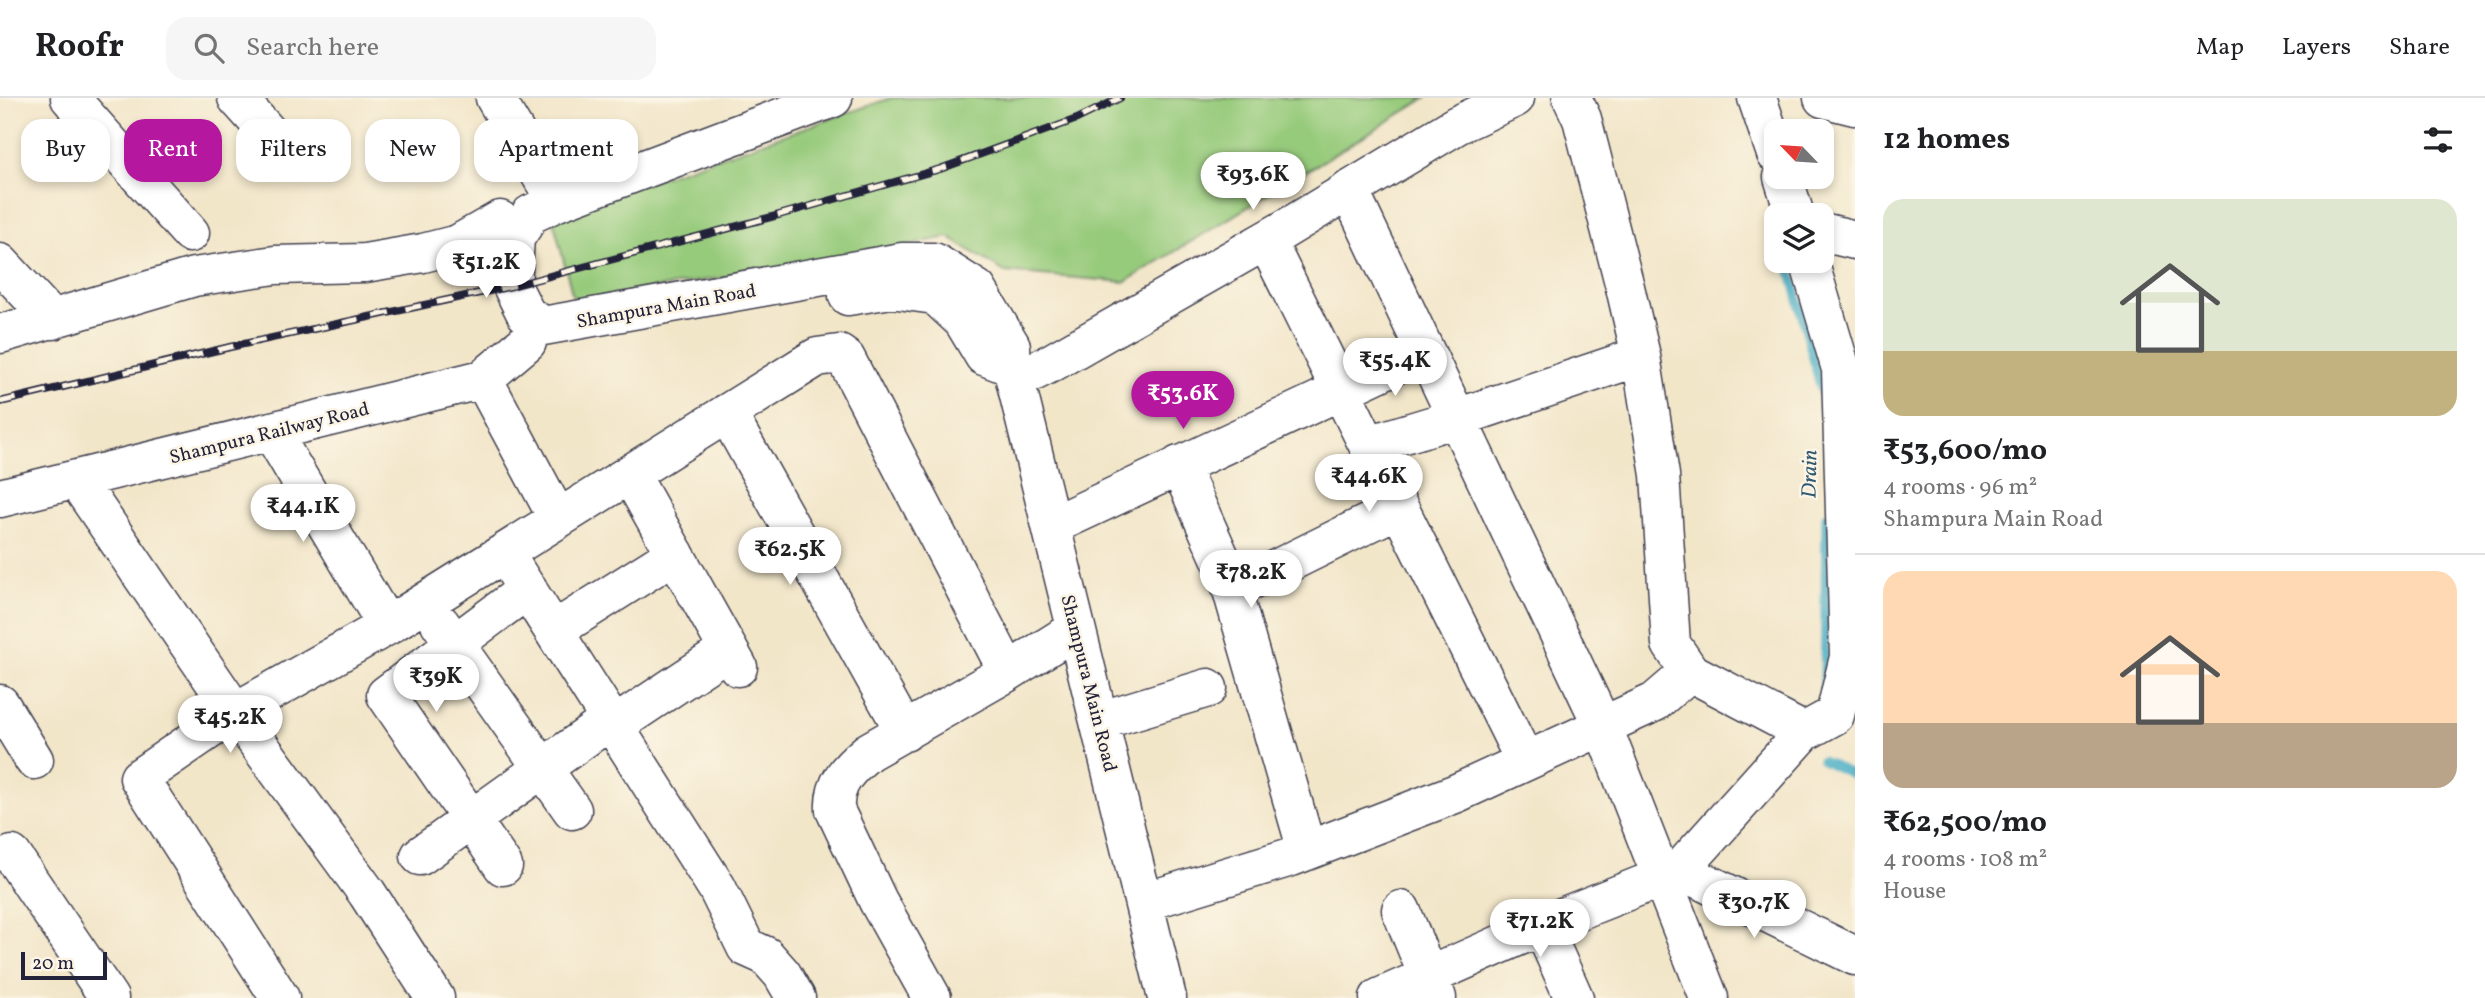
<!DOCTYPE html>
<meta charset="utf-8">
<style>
:root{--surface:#fff;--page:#f6f6f6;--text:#202124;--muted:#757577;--line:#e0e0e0;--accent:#b5179e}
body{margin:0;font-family:Vollkorn,serif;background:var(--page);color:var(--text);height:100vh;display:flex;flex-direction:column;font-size:26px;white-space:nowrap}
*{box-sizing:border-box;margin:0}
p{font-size:23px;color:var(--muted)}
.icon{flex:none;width:38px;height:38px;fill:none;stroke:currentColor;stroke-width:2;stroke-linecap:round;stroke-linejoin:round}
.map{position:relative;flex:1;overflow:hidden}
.sheet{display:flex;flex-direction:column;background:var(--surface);width:630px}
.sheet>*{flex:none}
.top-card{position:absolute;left:21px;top:21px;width:665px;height:63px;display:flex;gap:14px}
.needle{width:46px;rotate:295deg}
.tools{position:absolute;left:1764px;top:21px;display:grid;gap:14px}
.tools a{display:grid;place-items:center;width:70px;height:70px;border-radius:14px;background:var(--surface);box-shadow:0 4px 10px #0003;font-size:35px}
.scale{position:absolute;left:21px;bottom:18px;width:86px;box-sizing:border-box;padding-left:7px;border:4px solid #22223b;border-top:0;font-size:19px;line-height:24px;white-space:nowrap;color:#22223b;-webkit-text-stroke:5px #fcf5e5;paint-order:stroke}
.price{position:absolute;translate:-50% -60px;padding:0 16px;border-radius:24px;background:#fff;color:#222;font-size:23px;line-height:46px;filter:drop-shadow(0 2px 4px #0008)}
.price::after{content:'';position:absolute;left:50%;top:42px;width:21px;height:16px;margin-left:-10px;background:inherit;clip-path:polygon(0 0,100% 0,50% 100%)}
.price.current{background:var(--accent);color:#fff}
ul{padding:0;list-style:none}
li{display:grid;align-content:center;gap:14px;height:371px;padding:0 28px}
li+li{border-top:2px solid var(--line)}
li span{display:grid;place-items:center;height:217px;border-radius:21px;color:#555}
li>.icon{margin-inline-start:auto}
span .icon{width:126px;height:126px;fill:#fffc;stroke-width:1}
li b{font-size:30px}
h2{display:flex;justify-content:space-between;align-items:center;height:84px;padding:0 28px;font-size:30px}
.chip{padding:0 24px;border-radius:21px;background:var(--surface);box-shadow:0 4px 10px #0003;font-size:24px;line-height:63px}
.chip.current{background:var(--accent);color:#fff}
header{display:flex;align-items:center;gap:42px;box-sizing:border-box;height:98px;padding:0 35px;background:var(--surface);border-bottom:2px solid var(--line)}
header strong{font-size:33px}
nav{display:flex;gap:38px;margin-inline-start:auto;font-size:24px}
.search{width:490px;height:63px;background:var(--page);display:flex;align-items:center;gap:18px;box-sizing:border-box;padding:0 24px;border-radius:21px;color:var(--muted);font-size:26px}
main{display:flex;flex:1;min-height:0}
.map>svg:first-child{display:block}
.green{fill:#97cb7c;stroke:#5c765c;stroke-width:2}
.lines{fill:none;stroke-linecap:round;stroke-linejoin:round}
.stream{stroke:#45acc4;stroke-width:9}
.minor-casing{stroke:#413f50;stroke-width:41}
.minor{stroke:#fff;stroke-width:38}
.rail-casing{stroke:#22223b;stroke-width:8}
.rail{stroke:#fcf5e5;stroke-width:5;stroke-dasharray:16;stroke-linecap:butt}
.labels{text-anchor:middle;stroke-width:5;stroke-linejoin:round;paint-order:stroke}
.street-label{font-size:19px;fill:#22223b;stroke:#fcf5e5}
.water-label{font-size:21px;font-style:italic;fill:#305972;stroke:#fcf5e5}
</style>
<header>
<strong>Roofr</strong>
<div class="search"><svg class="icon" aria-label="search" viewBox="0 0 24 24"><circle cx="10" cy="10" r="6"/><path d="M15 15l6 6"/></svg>Search here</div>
<nav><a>Map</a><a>Layers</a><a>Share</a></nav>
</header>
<main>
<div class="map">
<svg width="1855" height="900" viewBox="0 0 1855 900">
<rect width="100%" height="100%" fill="#fcf5e5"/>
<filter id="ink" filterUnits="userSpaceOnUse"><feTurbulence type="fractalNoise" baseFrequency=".0143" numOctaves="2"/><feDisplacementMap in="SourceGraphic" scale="14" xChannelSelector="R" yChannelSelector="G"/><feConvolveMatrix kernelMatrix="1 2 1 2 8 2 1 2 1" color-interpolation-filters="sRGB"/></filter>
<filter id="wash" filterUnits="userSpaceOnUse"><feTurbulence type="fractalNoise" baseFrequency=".00686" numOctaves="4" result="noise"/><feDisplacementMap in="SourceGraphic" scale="28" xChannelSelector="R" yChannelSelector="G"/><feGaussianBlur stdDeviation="1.57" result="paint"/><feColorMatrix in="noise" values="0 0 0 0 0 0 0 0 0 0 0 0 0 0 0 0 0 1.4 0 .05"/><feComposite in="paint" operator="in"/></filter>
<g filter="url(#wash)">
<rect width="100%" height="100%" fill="#f2e6c9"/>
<path class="green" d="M891 0H1426L1125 184 1005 174 948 139 828 163 574 203 552 117Z"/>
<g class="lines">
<path class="stream" d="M1788 163 1825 307
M1824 590 1826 418
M1822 662 1855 678"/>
</g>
</g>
<g filter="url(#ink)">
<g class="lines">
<g class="minor-casing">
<path id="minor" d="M70 0 190 135
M237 0 274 41
M495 0 546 86
M833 0 557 104 531 116 515 140 512 188 526 216 543 228 902 164H934L977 191 1011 248 1012 269 1167 900
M1572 0 1582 21 1625 189 1641 258 1660 377 1671 546 1690 574 1804 634
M1757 0 1776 56
M1823 0 1855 8
M1783 79 1795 117
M1349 92 1602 627 1709 900
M1822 134 1855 142
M1266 142 1525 663
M0 165 53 222
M848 198 891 191 935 197 963 223 984 258 1012 269
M0 236 194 179 275 167 365 165 423 155 458 146 500 122
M483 281 558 421
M1017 282 1053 264 1282 133 1457 27 1515 0
M727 315 905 634
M271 333 387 528
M1368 347 1457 320 1641 258
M1179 367 1227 475C1236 483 1243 483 1254 482L1399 410
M630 376 738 569
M76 381 235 614 367 795 435 900
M0 400 483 281 527 244
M1051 428 1425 253
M504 455 717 790 746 849 766 858 782 876 796 900
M1227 475 1307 753
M440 525 572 712
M555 532 675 456
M0 606 34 662
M1099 623 1208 590
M614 628 716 560
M12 757 109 900
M420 758 610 622
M503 768 386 597 528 491
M1680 772 1855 858
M1144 804 1291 759 1457 695 1655 604 1690 574
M1401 812 1437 900
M1542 828 1574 900
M280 900 139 680 235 614 387 528 817 259 839 256 846 261 1008 574
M932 900 878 803 835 712C833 685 849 670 868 654L1008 574 1076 531
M1379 900 1567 817 1680 772 1804 634 1835 617 1849 559 1841 271 1809 163"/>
</g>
<use href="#minor" class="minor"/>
<g class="rail-casing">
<path id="rail" d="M0 304 230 249 512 188 779 117 940 71 1077 21 1120 0"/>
</g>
<use href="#rail" class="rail"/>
</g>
</g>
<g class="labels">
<g class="street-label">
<text transform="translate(666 207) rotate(-10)" y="7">Shampura Main Road</text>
<text transform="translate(269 334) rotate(-14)" y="7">Shampura Railway Road</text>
<text transform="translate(1090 585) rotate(76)" y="7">Shampura Main Road</text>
</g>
<g class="water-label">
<text transform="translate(1809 376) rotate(-89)" y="7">Drain</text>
</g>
</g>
</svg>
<div class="tools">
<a><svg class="needle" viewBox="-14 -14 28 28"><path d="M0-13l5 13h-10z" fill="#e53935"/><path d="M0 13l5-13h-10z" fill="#757577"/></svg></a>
<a><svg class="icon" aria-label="layers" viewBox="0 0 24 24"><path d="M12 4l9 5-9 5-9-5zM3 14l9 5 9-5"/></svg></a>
</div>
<div class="scale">20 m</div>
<b class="price" style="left:1253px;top:114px">₹93.6K</b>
<b class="price" style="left:486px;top:202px">₹51.2K</b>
<b class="price" style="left:1395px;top:300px">₹55.4K</b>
<b class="price current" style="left:1183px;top:333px">₹53.6K</b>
<b class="price" style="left:1369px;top:416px">₹44.6K</b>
<b class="price" style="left:303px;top:446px">₹44.1K</b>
<b class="price" style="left:790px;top:489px">₹62.5K</b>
<b class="price" style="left:1251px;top:512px">₹78.2K</b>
<b class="price" style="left:436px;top:616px">₹39K</b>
<b class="price" style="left:230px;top:657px">₹45.2K</b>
<b class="price" style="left:1754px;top:842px">₹30.7K</b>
<b class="price" style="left:1540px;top:861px">₹71.2K</b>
<div class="top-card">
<a class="chip">Buy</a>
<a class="chip current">Rent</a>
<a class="chip">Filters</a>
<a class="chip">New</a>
<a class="chip">Apartment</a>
</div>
</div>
<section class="sheet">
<h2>12 homes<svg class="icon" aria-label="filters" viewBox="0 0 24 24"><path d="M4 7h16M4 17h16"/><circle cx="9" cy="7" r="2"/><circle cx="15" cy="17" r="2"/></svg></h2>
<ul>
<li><span style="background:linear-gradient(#dfe7d0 70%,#c2b280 0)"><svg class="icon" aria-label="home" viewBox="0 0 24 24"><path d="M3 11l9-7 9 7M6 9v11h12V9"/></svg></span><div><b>₹53,600/mo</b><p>4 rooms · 96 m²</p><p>Shampura Main Road</p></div></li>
<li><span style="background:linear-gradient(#ffd9b3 70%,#b9a48a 0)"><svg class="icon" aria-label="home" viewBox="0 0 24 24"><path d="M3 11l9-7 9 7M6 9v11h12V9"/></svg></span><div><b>₹62,500/mo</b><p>4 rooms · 108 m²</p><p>House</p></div></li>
</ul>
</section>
</main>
